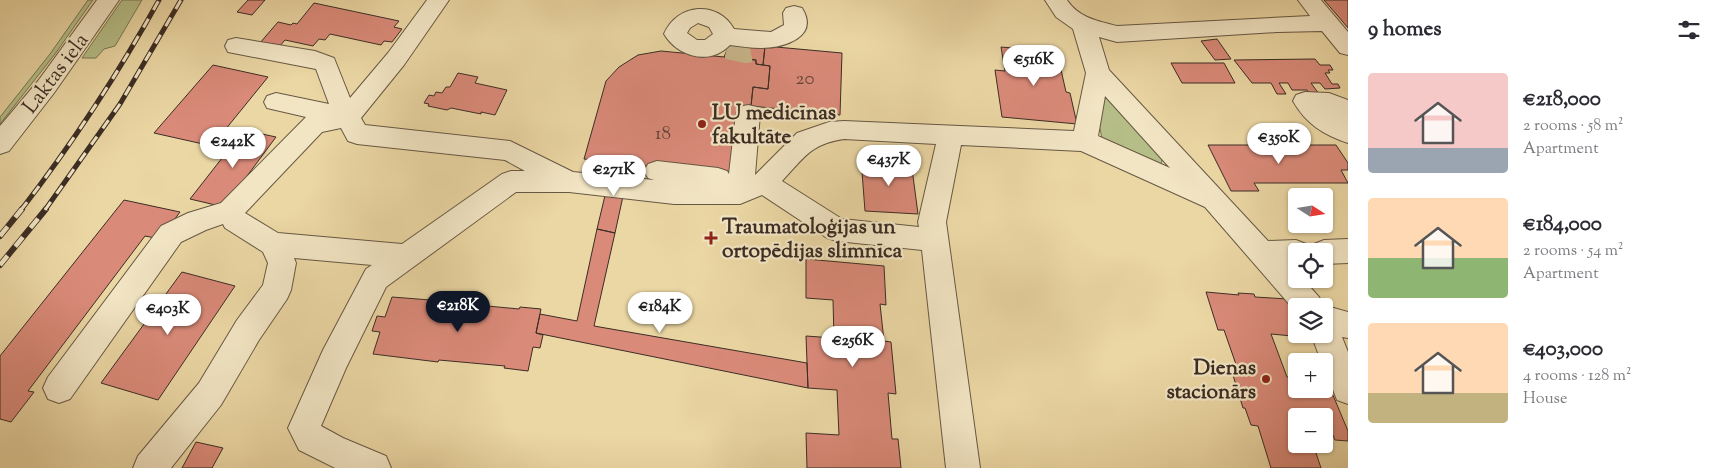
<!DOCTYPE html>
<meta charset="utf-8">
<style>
:root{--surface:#fff;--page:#f2f2f3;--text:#2b2b33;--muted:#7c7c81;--accent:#111827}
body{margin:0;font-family:"Sorts Mill Goudy",serif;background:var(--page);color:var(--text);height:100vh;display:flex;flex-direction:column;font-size:19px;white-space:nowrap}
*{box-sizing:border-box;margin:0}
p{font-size:16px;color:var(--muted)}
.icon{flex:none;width:28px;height:28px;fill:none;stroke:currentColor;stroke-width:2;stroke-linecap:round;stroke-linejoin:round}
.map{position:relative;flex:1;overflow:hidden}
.drawer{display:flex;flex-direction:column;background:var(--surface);width:375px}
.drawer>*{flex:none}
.needle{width:32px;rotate:102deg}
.fabs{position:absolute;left:1288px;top:188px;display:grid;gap:10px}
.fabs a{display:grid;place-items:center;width:45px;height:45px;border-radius:5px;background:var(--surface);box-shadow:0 1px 4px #0004;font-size:25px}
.price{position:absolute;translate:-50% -42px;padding:0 11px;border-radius:18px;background:#fff;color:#222;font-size:16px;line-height:32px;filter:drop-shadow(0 1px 2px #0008)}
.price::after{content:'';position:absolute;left:50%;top:30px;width:15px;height:11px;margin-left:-8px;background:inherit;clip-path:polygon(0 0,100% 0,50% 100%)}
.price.selected{background:var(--accent);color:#fff}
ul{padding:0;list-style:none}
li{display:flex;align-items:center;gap:15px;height:125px;padding:0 20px}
li span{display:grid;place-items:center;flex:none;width:140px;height:100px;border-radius:5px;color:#555}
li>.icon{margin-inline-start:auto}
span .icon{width:60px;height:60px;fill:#fffc;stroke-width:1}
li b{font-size:21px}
h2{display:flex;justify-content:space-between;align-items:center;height:60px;padding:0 20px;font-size:21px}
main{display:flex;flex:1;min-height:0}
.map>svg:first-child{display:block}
.green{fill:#b6be87;stroke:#787656}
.building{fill:#da8a79;stroke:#3b2d24}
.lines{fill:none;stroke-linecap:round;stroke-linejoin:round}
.minor-tunnel{stroke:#c8b58a;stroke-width:24;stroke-dasharray:24 12;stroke-linecap:butt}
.minor-casing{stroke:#675844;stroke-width:2}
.minor{fill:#f2e5c4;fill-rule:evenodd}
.rail-far1-casing{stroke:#3b2d24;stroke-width:5}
.rail-casing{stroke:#3b2d24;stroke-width:6}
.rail-far1{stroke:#f2e5c4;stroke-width:3;stroke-dasharray:10;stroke-linecap:butt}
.rail{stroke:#f2e5c4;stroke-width:4.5;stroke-dasharray:12;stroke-linecap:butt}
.poi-dot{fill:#8f2418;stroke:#f2e5c4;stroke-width:2}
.labels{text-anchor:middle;stroke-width:4.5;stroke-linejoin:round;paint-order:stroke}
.number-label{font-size:19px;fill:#634439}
.street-label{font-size:21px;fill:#3b2d24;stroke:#f2e5c4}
.poi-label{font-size:21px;font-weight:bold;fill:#3b2d24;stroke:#f2e5c4;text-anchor:start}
</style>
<main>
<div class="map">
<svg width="1348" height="468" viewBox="0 0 1348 468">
<rect width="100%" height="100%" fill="#ebd7a4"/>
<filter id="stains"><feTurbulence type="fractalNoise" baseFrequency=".004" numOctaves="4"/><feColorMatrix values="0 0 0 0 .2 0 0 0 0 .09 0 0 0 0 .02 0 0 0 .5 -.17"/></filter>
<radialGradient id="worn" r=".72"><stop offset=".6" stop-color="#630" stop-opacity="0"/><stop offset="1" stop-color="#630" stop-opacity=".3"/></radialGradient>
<path class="green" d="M88 0H93L55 54 0 124V117L50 54Z
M122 0H142L115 46 104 49 96 58H82Z
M1104 96 1108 98 1159 149 1162 161 1160 167 1102 138 1098 120Z"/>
<path class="building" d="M248 0H265L252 15 237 12Z
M1324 0H1348V28L1337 15Z
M314 3 399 21 394 27 402 29 392 42 384 41 381 45 330 34 325 40 319 39 313 46 285 40 278 48 259 44 278 22 291 25 293 23 297 24Z
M1217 39 1231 59 1215 60 1201 41Z
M740 43 765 46 763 65 756 64V60L724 57 729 45Z
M765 46 842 53 840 115 751 106 753 87 768 89 770 66 763 65Z
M1001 47 1057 52 1066 92 1070 93 1077 124 1002 117 995 70 1005 71Z
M661 51 756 60V64L770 66 768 89 753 87 751 106 739 105 730 175 584 159 606 81 619 67 638 55Z
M1315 59 1320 65H1330L1333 70H1328L1330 73H1325L1332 84H1338L1340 88 1325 89 1320 83H1311L1319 94H1310L1307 90H1292L1288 83H1279L1286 94H1277L1271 83H1252L1234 60Z
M1171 63H1224L1235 83H1182Z
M213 65 268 77 212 146 154 133Z
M458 73 478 77 475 83 507 90 495 115 481 112V114L451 108 447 110 428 106 429 104 424 103 429 95 434 96 436 92 442 93 446 87H450Z
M244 130 276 137 224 207 190 199Z
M1208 145H1336L1348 163V170H1341L1348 183H1254L1259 191H1231Z
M861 159 911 161 918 214 865 211Z
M613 162 630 164 615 233 597 229Z
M124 200 180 212 160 239 145 236 28 391 34 392 11 422 0 419V356Z
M597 229 615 233 594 326 807 363 808 388 536 333 540 314 577 321Z
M806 259 884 266 886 305 880 304 884 341 891 342 896 394 888 393 892 439H898L901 468H807L806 433 839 435 837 390 808 388 806 336 834 338 833 300 806 298Z
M182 272 235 286 158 400 101 383Z
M1206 292 1239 295 1238 293 1254 294 1255 297 1288 299 1296 320V334H1302L1303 337 1271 334 1287 377 1296 378V389H1324V380L1327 381 1348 431V441L1335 440 1332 433 1324 432V416H1296V444H1323L1324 446 1313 444 1321 468H1271L1258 426 1251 425 1245 408H1243L1232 372 1239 373 1224 330H1218Z
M392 297 456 302V303L519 309 520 307 541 309 536 333 543 335 540 348 533 347 528 371 504 368 505 366 439 360 438 362 373 354 380 332 372 331 377 316 385 317Z
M196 442 223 448 212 468H182Z"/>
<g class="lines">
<path class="minor-tunnel" d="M727 47 746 51 758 49 760 45"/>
<g class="minor-casing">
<path id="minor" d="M97 0H119L54 93 9 151 0 154V126L38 81Z
M427 0H449L404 65 361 118 365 125 510 141 573 172 654 180 648 178 644 171 648 164 657 161 718 168 727 171 729 174 736 114 739 107 748 105 757 107 760 114 755 175 797 133 829 122 844 121 1074 131 1086 73 1073 29 1056 17 1045 0H1067C1079 18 1098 21 1117 26L1310 16 1298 0H1321L1348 32V55L1340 53 1322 31 1277 32 1117 42 1099 37 1109 70 1268 241 1296 240 1306 244 1310 251H1296V264H1290L1296 271V279H1303L1319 297 1323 305 1348 312V338L1342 337 1348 352V404L1337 400 1324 367V361H1321L1311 334H1324V306H1296V312L1205 207 1081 151 961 145 946 222 980 468H946L922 250 837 241 827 238 762 195 740 204H674L569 192H516L386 287 346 368 321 426 343 438 386 456 391 468H335L299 450 288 428 293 417 323 350 366 269 372 265 294 258 296 263 291 290 287 299 259 340 221 405 171 468H133L138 456 199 383 237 320 263 285 268 263 263 252 225 228 223 224 206 230 181 242 70 399 59 403 48 399 43 388 48 377 161 226 188 213 221 203 306 117 267 108 264 102 267 96 276 93 329 104 316 69 228 52 225 46 228 40 236 38 315 51 334 58 350 98 388 53ZM1105 96 1170 168 1098 136ZM341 128 348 141 357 144 505 160 525 171H511L502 174 402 244 278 233 245 213 322 132ZM844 139 936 144 918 222 919 227 842 219 782 181C804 158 810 144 844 139Z
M794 6 802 8C820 37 784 48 761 48 751 48 740 46 730 45 710 66 678 57 664 34 677 3 718 0 734 29L771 32 784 25 783 13 786 8ZM698 23 709 27 713 34 705 40H697L687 33 690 28Z
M1305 92 1329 93 1348 100V143C1324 135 1306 124 1293 101L1296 95Z
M1348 239V263L1324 264V251H1310L1314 244 1324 240Z"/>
</g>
<use href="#minor" class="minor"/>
<g class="rail-far1-casing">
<path id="rail-far1" d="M21 210C72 144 118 74 159 0
M45 210 120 104 181 0"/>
</g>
<g class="rail-casing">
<path id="rail" d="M0 236 22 209
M0 265 46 209"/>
</g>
<use href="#rail-far1" class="rail-far1"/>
<use href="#rail" class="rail"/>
</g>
<g class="poi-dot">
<circle cx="702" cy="124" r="5"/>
<path d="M708.5 230.5h5v5h5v5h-5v5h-5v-5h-5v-5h5z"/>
<circle cx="1266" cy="379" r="5"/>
</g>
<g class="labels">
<g class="number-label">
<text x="805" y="84">20</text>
<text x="663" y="139">18</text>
</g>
<g class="street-label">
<text transform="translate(55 73) rotate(-53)" y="7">Laktas iela</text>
</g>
<g class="poi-label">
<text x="712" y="119">LU medicīnas<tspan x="712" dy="24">fakultāte</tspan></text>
<text x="722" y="233">Traumatoloģijas un<tspan x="722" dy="24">ortopēdijas slimnīca</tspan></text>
<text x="1256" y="374" text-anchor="end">Dienas<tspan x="1256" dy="24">stacionārs</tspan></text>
</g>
</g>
<rect width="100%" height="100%" filter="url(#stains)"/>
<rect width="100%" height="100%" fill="url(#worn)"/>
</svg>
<div class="fabs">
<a><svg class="needle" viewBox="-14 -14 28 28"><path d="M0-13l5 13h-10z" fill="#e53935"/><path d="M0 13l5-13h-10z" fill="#7c7c81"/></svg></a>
<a><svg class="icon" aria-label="locate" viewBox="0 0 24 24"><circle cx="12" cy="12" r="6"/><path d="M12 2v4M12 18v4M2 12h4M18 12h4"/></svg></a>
<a><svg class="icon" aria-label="layers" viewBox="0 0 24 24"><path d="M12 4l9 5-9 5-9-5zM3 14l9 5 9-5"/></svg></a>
<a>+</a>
<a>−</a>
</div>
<b class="price" style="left:1034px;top:87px">€516K</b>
<b class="price" style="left:1279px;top:165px">€350K</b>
<b class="price" style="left:233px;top:169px">€242K</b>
<b class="price" style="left:889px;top:187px">€437K</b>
<b class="price" style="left:614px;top:197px">€271K</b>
<b class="price selected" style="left:458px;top:333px">€218K</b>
<b class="price" style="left:660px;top:334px">€184K</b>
<b class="price" style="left:168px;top:336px">€403K</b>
<b class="price" style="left:853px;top:368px">€256K</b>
</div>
<section class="drawer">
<h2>9 homes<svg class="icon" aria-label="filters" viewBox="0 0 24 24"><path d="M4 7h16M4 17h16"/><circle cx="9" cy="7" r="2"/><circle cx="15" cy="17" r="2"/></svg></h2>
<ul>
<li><span style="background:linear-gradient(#f6c9c9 75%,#9aa5b1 0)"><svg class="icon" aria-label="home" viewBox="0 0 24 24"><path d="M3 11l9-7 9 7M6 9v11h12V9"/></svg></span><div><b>€218,000</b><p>2 rooms · 58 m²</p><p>Apartment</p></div></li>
<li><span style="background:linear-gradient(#ffd9b3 60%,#8fb573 0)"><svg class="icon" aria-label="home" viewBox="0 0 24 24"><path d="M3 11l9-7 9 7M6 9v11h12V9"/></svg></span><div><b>€184,000</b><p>2 rooms · 54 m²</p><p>Apartment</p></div></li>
<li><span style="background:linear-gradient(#ffd9b3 70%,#c2b280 0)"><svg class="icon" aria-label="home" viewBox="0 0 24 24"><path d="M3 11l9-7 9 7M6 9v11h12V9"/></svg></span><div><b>€403,000</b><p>4 rooms · 128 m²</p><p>House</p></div></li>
</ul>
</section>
</main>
